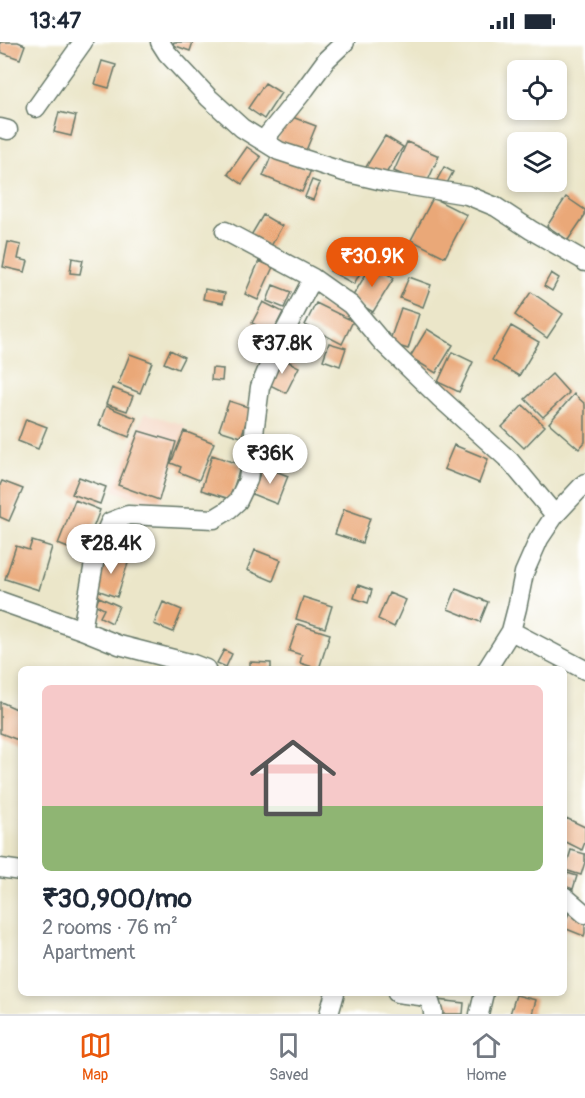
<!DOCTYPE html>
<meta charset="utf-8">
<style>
:root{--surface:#fff;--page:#f6f6f7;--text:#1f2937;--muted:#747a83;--line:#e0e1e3;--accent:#ea580c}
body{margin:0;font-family:Pangolin,sans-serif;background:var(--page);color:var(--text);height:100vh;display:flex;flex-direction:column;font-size:22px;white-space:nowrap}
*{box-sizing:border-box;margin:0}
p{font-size:20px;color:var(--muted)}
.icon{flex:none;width:33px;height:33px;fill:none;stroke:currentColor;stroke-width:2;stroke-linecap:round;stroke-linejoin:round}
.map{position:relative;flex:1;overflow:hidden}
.panel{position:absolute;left:18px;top:624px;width:549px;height:330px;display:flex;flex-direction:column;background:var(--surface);border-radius:9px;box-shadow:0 3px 9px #0003}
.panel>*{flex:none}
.controls{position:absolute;left:507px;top:18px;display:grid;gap:12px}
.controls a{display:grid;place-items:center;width:60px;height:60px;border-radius:9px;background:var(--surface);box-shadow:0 3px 9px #0003;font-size:30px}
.price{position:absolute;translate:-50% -51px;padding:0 14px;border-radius:21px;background:#fff;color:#222;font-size:20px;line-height:39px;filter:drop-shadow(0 2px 3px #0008)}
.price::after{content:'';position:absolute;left:50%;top:36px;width:18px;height:14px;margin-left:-9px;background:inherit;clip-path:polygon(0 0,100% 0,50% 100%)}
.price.selected{background:var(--accent);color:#fff}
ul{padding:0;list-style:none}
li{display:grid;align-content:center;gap:12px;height:318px;padding:0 24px}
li+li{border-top:2px solid var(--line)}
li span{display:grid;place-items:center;height:186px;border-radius:9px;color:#555}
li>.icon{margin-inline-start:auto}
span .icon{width:108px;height:108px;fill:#fffc;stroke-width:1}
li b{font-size:26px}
.status{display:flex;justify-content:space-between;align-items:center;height:42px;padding:0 30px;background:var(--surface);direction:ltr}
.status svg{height:16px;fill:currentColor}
.tab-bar{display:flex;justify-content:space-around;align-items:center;height:84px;border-top:2px solid var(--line);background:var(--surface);font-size:16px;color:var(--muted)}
.tab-bar a{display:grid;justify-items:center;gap:3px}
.tab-bar .selected{color:var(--accent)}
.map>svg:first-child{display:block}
.built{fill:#f4d4bf}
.building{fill:#eaa878}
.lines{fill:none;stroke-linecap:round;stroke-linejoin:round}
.street-casing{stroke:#667868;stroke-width:21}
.street{stroke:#fff;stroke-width:18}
</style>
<div class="status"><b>13:47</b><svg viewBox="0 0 49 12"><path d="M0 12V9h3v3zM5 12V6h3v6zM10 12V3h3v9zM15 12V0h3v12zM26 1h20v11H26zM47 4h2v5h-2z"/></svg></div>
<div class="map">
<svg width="585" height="972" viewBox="0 0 585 972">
<rect width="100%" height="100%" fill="#fff"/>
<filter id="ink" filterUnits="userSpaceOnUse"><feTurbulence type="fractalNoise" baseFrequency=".0167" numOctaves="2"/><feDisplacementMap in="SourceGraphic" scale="12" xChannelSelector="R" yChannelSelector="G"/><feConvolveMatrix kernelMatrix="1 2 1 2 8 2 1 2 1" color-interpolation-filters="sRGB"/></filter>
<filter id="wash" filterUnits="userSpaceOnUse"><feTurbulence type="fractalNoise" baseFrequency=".008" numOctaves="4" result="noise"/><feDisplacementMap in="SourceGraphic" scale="24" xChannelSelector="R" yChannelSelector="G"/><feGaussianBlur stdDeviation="1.35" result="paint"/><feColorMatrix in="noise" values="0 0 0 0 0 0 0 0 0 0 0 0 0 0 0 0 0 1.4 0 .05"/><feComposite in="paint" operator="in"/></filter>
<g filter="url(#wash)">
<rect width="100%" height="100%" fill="#ebe6c9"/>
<path class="built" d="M145 371 185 383 160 465 113 448Z"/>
<g id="blocks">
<path class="building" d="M0 0H18L25 3 20 17 0 10Z
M174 0H193L190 9 173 3Z
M102 19 116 23 109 46 95 42Z
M265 41 281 51 264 77 248 66Z
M59 70 76 74 71 94 54 90Z
M287 73 316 84 305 111 277 100Z
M385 94 403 105 383 136 366 125Z
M407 100 439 114 426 143 394 129Z
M247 105 261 115 242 142 228 132Z
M272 112 311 128 302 150 263 134Z
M444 125 453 130 446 143 437 138Z
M312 138 320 141 313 158 305 155Z
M566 155 585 168V173L568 198 547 184Z
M433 156 467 173 445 215 411 198Z
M263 173 282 184 270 206 250 195Z
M8 200 21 203 18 217 28 219 25 230 3 225Z
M343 205 367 218 354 242 330 229Z
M72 216 83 218 80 232 70 231Z
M259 219 273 225 258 258 245 252Z
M372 222 394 236 373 270 351 257Z
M551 231 559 236 552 249 544 244Z
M409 235 431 243 423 265 400 256Z
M273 243 291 250 284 266 267 259Z
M205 247 225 251 223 261 203 257Z
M531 250 563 272 547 296 515 273Z
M263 260 283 270 272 292 252 281Z
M316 261 353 279 342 302 305 283Z
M401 266 419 272 408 307 389 301Z
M511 284 539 300 519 334 492 318Z
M427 287 453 303 436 331 410 315Z
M329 301 346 306 340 324 323 318Z
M170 308 184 315 178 327 164 321Z
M452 310 473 320 459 350 438 340Z
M130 312 152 320 140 351 118 342Z
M279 315 299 325 286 351 266 341Z
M212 326 223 327 222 339 211 338Z
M552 332 569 351 543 375 525 357Z
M112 346 133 354 127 369 106 362Z
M574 352 585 362V400L579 407 549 381Z
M229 359 251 366 241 395 219 388Z
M523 363 545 384 524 406 502 385Z
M106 364 136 376 129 395 99 383Z
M26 377 47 385 38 407 18 399Z
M139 389 176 400 159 458 118 443Z
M184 389 214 401 199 438 179 430 181 425 171 421Z
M454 403 488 417 479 441 444 427Z
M212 413 241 423 230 457 201 448Z
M263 424 288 434 277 462 252 452Z
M79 435 106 445 100 462 72 452Z
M2 439 23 447 9 479 0 475V443Z
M75 458 100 468 83 512 58 502Z
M344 467 370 476 362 501 335 492Z
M32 499 52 505 39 548 5 537 16 504 29 508Z
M255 508 281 518 273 539 247 528Z
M105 511 129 518 117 555 94 547Z
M358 543 372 548 368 561 354 556Z
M456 547 488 560 480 580 448 567Z
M389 551 406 558 394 585 378 577Z
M99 555 119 564 112 581 100 575 104 567 96 563Z
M303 555 332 564 325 586 296 577Z
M163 560 182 568 173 590 154 582Z
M298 582 330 592 319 627 300 621 302 613 289 609Z
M224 608 232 612 226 625 217 621Z
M250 620 271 621V627H250Z
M1 660 21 669V690L18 698 0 691V662Z
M566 776 585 785V800L582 808 564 799V780Z
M571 808 585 812V820L581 833 565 828Z
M564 830 577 834 573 847 564 844Z
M570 869 585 875V891L584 894 564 886V882Z
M516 953 536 958 532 972H510Z
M437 958 464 961 463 972H436Z"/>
</g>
</g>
<g filter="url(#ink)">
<use href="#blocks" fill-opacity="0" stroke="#667868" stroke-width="1.5"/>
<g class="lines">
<g class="street-casing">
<path id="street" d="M160 0 167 11 209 56 242 86 279 109 344 130 387 140 467 153 496 165 531 188 583 218 585 220
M36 66 83 0
M0 86 8 88
M263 99 305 47 327 17 345 0
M225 189 313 236
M0 559 82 588
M511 589 585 628
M206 627 193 622 119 603 82 588 94 521 103 496 110 480 128 473 214 477 227 469 238 459 248 438 260 345 279 300 313 236 351 263 382 300 440 356 510 419 555 473
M487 627 511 589 517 566 524 531 539 497 555 473 585 441
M0 826 21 829
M564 854 585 872
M397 951 420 954 429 957 433 969V972
M329 972 335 951
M479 972 484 951"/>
</g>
<use href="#street" class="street"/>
</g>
</g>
</svg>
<div class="controls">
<a><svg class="icon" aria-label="locate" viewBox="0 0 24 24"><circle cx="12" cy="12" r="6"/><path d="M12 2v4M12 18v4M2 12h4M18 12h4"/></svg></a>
<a><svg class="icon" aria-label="layers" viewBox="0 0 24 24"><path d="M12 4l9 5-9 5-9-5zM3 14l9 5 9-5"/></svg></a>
</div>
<b class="price selected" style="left:372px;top:246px">₹30.9K</b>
<b class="price" style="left:282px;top:333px">₹37.8K</b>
<b class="price" style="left:270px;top:443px">₹36K</b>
<b class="price" style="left:111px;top:533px">₹28.4K</b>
<section class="panel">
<ul>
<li><span style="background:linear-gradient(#f6c9c9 65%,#8fb573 0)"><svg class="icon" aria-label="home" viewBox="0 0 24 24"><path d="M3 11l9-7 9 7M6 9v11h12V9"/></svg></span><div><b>₹30,900/mo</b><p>2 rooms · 76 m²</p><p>Apartment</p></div></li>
</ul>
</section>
</div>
<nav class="tab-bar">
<a class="selected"><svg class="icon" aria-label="map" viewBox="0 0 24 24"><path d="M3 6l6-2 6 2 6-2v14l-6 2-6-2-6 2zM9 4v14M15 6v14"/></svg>Map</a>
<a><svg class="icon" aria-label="saved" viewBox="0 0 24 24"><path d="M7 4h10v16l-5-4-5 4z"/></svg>Saved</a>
<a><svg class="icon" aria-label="home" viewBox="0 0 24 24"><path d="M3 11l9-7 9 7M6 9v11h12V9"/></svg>Home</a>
</nav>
